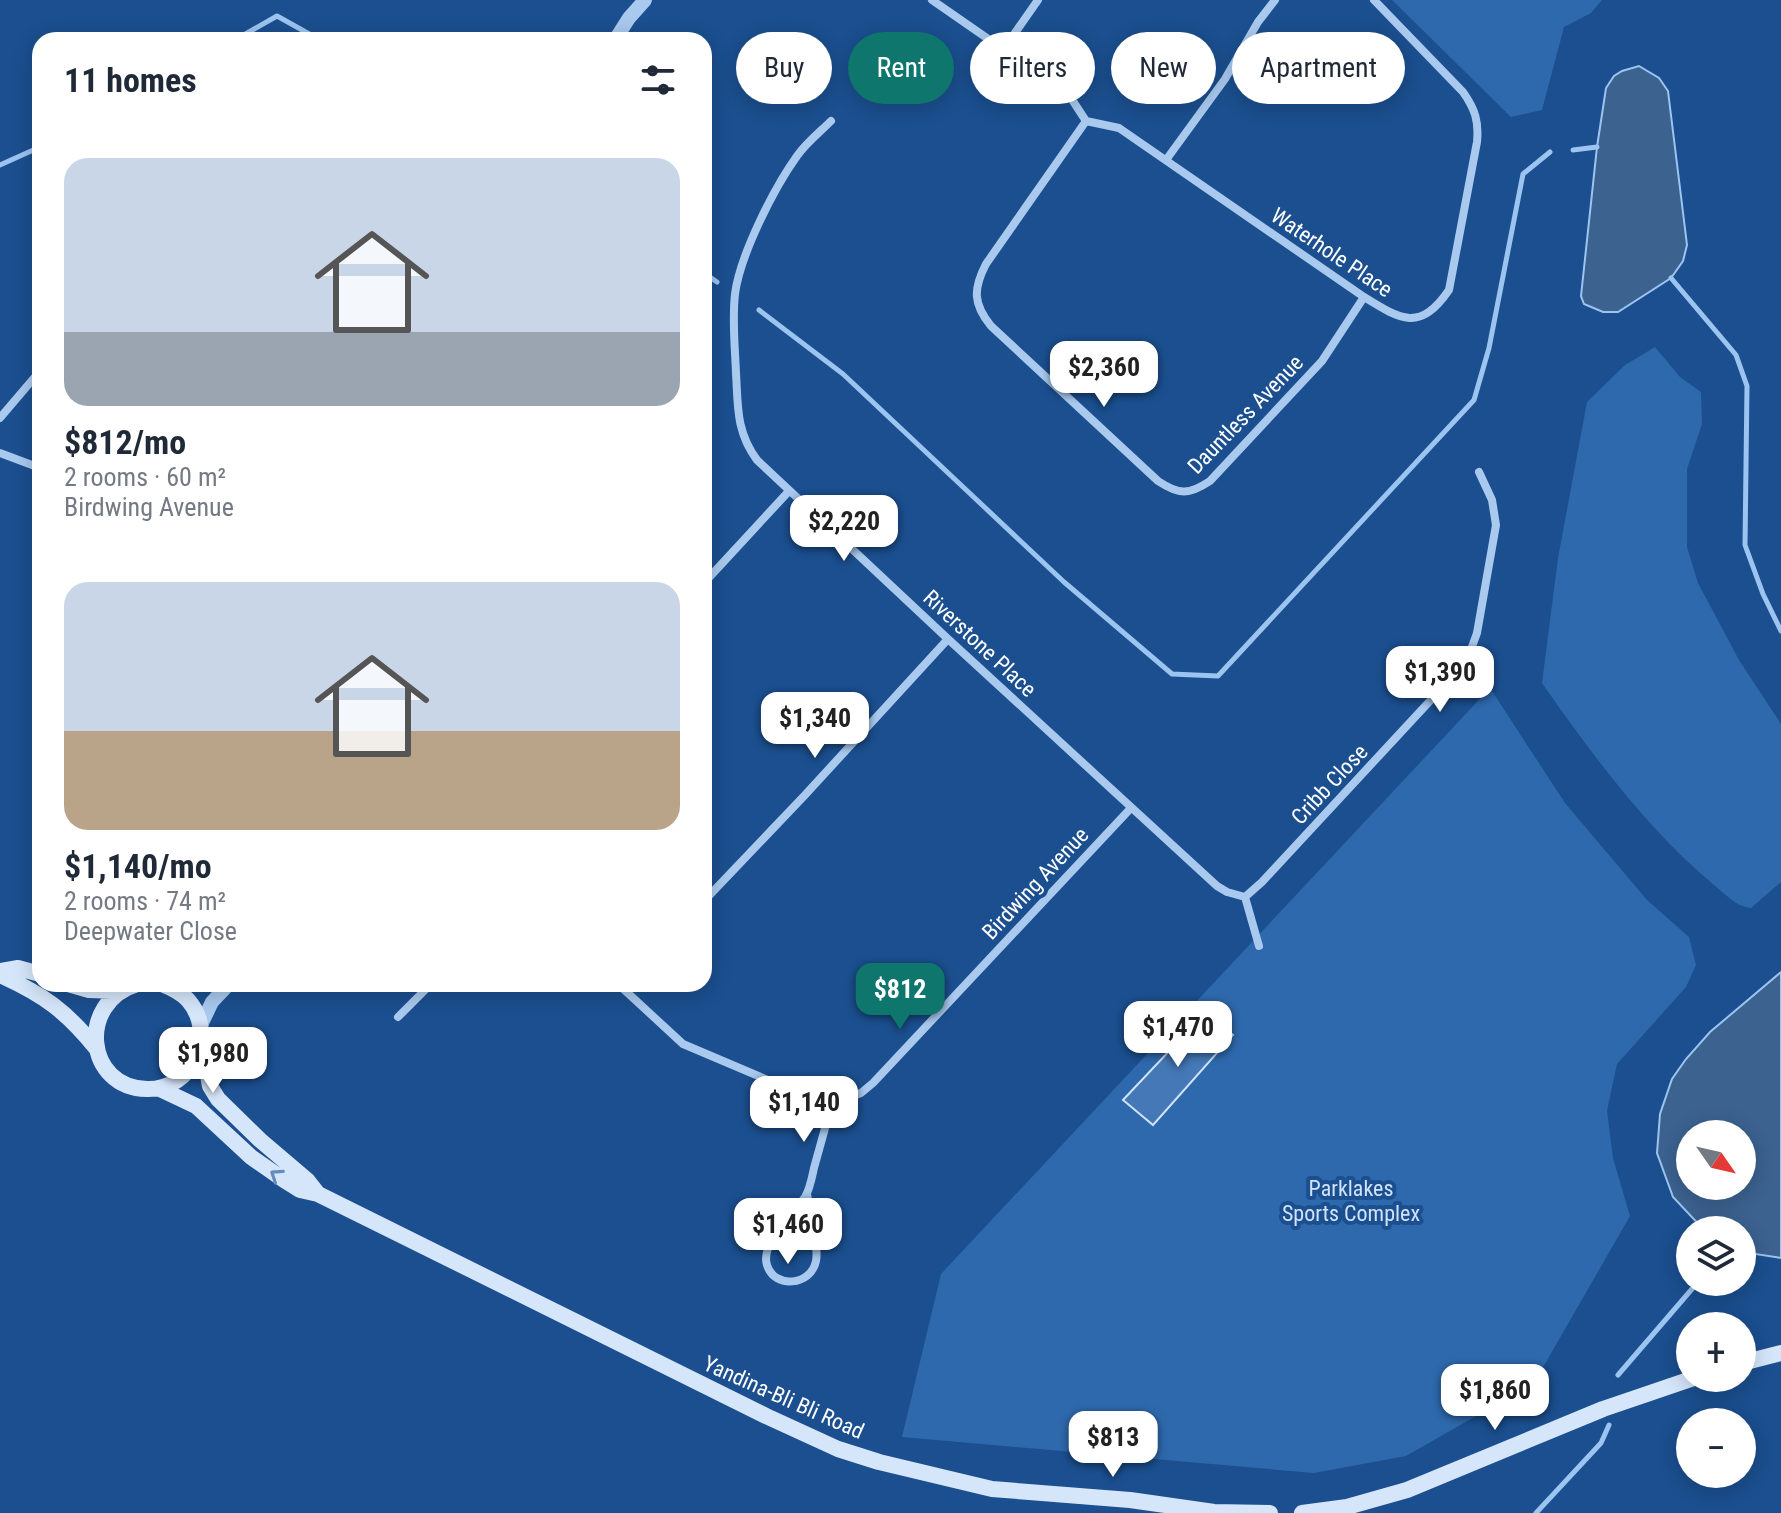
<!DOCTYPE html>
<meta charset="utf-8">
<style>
:root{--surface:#fff;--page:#f6f6f7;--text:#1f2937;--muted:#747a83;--accent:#0f766e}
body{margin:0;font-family:"Roboto Condensed",sans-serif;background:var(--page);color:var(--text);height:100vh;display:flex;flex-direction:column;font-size:30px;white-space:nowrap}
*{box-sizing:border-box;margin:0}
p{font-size:26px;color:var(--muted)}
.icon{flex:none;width:44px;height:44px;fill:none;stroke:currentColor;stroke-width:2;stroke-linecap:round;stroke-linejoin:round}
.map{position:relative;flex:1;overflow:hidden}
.details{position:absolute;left:32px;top:32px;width:680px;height:960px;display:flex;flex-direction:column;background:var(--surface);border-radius:24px;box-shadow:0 4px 20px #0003}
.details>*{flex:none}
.banner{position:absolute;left:736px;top:32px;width:760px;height:72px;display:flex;gap:16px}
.needle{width:52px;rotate:124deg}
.fabs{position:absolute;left:1676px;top:1120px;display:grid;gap:16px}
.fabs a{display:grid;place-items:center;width:80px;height:80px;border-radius:50%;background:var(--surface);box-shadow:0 4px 20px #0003;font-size:40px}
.price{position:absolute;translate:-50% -68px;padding:0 18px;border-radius:16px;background:#fff;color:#222;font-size:26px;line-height:52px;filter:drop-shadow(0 2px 4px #0008)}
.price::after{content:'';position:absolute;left:50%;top:48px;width:24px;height:18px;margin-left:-12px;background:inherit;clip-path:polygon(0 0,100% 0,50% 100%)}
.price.selected{background:var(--accent);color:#fff}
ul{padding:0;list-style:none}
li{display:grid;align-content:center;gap:16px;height:424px;padding:0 32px}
li span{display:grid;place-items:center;height:248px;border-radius:24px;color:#555}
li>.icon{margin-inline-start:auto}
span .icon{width:144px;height:144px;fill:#fffc;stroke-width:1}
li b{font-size:34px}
h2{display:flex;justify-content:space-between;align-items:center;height:96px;padding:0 32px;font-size:34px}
.tag{padding:0 28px;border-radius:36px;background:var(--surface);box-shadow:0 4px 20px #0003;font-size:28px;line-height:72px}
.tag.selected{background:var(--accent);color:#fff}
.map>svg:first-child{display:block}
.green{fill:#2e69ad}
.water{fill:#3c6290;stroke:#9cc4f0;stroke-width:2;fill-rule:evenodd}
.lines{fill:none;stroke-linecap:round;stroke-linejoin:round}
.stream{stroke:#9cc4f0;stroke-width:5}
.building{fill:#4478b7;stroke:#cfe3fa;stroke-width:2}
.minor{stroke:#a9c9ee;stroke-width:8}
.tertiary{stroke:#a9c9ee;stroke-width:14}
.secondary{stroke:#d6e6fa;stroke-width:16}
.oneway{stroke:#668bba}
.labels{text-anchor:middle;stroke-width:8;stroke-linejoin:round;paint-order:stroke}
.street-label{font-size:22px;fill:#fff;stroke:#1b4f8f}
.park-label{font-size:22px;fill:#cfe3fa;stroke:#1b4f8f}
</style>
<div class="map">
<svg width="1781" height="1513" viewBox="0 0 1781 1513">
<rect width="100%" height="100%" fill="#1b4f8f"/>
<path class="green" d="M1392 0H1602L1591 13 1564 27 1542 110 1511 117Z
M1655 347 1680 377 1701 392 1702 424 1687 469V547L1698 583 1739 660 1781 724V882L1751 908C1735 906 1728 896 1715 886 1647 829 1593 756 1542 683L1558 558 1587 402 1625 365Z
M1490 688 1565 803 1647 900 1689 937 1696 965 1686 987 1617 1064 1607 1111 1613 1158 1630 1216 1534 1383 1406 1456 1314 1473 902 1437 941 1274Z"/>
<path class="water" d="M1639 66 1659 78 1668 91 1687 245 1683 261 1671 278 1618 312H1603L1584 304 1581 296 1597 147 1606 88 1614 76 1622 71Z
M1781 972V1258L1742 1252V1230H1704L1673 1197 1657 1153 1660 1114 1672 1079 1686 1059 1710 1032ZM1690 1134H1742V1186H1690Z"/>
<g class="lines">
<path class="stream" d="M235 40 277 16 320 40
M1573 150 1597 147
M0 165 40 147
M704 273 717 282
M1671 278 1736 355 1747 386 1745 545 1763 594 1781 631
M759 310 843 374 1064 582 1172 674 1218 676 1474 400 1489 348 1523 174 1550 152
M1618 1375 1698 1282
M1536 1513 1601 1443 1609 1425"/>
</g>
<path class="building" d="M1205 1013 1233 1035 1153 1125 1123 1100Z"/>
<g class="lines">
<path class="minor" d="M932 0 1069 95 1086 121 1119 128 1364 297C1401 320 1420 332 1449 290L1477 142C1479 121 1475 109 1463 92L1374 0
M1003 50 1038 0
M831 121C820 132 806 143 797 156 774 188 740 255 735 294 732 320 735 347 736 373 738 406 736 432 757 460L948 639 1217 886 1227 892 1245 897
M1086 121 986 264C973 289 973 304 991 326L1158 481C1179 495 1189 495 1210 481L1322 361 1364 297
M1166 160 1225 79 1258 22 1275 0
M0 418 40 371
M0 453 40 468
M704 583 789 491
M1245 897 1262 882 1454 675 1469 655 1477 633 1496 525 1492 500 1479 472
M1245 897 1259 946
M704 901 805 795 948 639
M618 984 683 1044 808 1097 832 1103 846 1099 861 1093 873 1083 1131 808
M398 1017 428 987 436 984
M807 1194C810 1211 819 1246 816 1261 811 1286 774 1289 767 1265 760 1243 793 1214 805 1197 810 1189 812 1177 814 1168 820 1146 826 1124 832 1103"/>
<path class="tertiary" d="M615 40 629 18 645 0
M201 1025 212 1002 229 984"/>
<path class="secondary" d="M0 971 18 968 40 974
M0 975C44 995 66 1011 96 1048
M68 984 89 990 120 991
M137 984C77 1002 85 1088 147 1089 193 1090 218 1034 188 1000 181 992 172 988 162 984
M202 1046 210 1086 218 1099 260 1140 307 1180 318 1194
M158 1088 196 1106 251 1157 284 1180 300 1190 318 1194 766 1416 838 1449 879 1462 992 1489 1130 1500 1214 1512 1270 1513
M1742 1363 1781 1353
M1302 1513 1347 1507 1407 1490 1603 1409 1694 1378"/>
</g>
<defs><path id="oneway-chevron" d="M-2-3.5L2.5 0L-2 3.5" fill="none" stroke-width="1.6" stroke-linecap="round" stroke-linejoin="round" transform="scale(2)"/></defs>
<use class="oneway" href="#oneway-chevron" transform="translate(276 1175) rotate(-146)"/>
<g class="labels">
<g class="street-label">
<text transform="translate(1332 252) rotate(34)" y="8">Waterhole Place</text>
<text transform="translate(1245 414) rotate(-46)" y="8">Dauntless Avenue</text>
<text transform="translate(980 643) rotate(43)" y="8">Riverstone Place</text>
<text transform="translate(1329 784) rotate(-47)" y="8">Cribb Close</text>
<text transform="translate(1035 883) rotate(-47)" y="8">Birdwing Avenue</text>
<text transform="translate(784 1397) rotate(24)" y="8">Yandina-Bli Bli Road</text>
</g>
<g class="park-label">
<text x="1351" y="1196">Parklakes<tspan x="1351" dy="25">Sports Complex</tspan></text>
</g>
</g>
</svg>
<div class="fabs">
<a><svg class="needle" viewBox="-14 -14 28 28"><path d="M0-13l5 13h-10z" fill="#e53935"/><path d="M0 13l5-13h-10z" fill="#747a83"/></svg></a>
<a><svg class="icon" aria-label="layers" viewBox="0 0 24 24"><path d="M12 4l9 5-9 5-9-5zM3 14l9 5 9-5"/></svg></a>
<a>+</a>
<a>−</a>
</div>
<b class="price" style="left:1104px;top:409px">$2,360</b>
<b class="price" style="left:844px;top:563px">$2,220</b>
<b class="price" style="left:1440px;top:714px">$1,390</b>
<b class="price" style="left:815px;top:760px">$1,340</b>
<b class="price selected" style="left:900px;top:1031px">$812</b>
<b class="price" style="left:1178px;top:1069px">$1,470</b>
<b class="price" style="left:213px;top:1095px">$1,980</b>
<b class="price" style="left:804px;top:1144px">$1,140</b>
<b class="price" style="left:788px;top:1266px">$1,460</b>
<b class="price" style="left:1495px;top:1432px">$1,860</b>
<b class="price" style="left:1113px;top:1479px">$813</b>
<div class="banner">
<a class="tag">Buy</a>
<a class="tag selected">Rent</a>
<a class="tag">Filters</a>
<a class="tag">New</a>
<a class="tag">Apartment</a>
</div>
<section class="details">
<h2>11 homes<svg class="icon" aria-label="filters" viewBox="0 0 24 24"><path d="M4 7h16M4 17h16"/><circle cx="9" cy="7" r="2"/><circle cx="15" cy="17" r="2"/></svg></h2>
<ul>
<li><span style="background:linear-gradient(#c9d6e8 70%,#9aa5b1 0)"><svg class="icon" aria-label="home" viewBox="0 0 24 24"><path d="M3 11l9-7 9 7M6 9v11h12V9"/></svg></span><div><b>$812/mo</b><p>2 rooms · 60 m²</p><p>Birdwing Avenue</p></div></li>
<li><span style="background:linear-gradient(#c9d6e8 60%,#b9a48a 0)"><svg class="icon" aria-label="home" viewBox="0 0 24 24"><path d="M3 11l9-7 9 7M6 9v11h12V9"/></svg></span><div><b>$1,140/mo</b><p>2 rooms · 74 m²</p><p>Deepwater Close</p></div></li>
</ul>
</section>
</div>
